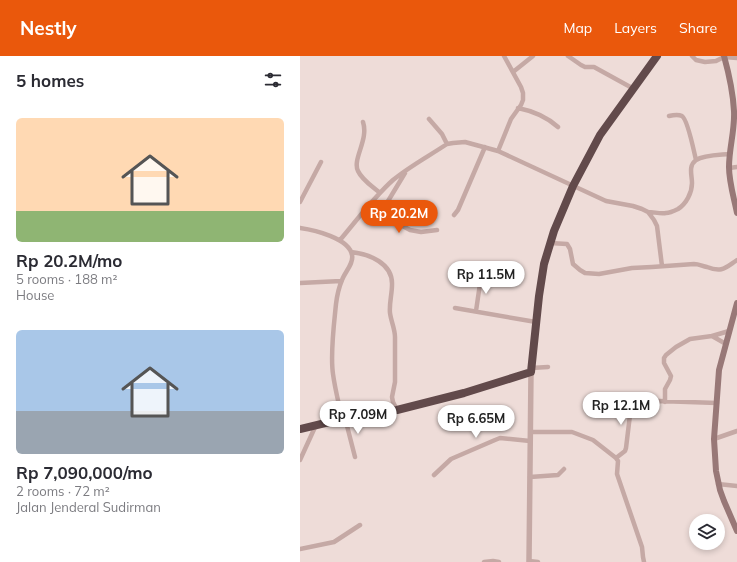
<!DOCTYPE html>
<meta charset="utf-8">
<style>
:root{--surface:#fff;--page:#f2f2f3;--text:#2b2b33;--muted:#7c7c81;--accent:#ea580c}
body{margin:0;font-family:Mulish,sans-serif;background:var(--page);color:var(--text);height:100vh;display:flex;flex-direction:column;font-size:15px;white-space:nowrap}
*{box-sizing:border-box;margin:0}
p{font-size:13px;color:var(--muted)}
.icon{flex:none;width:22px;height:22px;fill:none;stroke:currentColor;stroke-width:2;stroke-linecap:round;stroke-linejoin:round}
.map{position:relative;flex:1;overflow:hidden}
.side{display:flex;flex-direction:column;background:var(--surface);width:300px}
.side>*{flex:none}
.tools{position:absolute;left:389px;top:458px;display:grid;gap:8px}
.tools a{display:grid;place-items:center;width:36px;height:36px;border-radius:50%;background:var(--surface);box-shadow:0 2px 6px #0003;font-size:20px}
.price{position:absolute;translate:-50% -34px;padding:0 9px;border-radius:14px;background:#fff;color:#222;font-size:13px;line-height:26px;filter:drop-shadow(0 1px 2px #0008)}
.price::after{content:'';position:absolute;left:50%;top:24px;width:12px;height:9px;margin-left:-6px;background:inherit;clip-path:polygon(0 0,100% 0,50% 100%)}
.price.active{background:var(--accent);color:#fff}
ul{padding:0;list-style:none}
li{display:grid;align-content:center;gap:8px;height:212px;padding:0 16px}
li span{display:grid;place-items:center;height:124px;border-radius:6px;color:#555}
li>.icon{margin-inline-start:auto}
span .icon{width:72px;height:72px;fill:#fffc;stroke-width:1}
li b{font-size:17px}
h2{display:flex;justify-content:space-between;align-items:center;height:48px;padding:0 16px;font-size:17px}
header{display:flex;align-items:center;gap:24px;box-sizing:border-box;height:56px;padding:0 20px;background:var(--accent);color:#fff}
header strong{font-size:19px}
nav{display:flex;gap:22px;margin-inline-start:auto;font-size:14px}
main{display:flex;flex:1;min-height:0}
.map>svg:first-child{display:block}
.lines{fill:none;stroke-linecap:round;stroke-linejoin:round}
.minor{stroke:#c5a9a5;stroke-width:4.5}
.tertiary{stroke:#c5a9a5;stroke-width:5.5}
.secondary{stroke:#987877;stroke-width:6}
.trunk{stroke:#624a4b;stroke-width:8}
</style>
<header>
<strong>Nestly</strong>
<nav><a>Map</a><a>Layers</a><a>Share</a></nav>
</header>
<main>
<section class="side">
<h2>5 homes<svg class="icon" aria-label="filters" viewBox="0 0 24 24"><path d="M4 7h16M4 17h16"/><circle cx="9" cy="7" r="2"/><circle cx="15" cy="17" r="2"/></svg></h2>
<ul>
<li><span style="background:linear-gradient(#ffd9b3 75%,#8fb573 0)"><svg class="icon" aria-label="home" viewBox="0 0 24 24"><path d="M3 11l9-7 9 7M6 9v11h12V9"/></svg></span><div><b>Rp 20.2M/mo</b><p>5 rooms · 188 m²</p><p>House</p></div></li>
<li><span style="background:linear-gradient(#a9c7e8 65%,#9aa5b1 0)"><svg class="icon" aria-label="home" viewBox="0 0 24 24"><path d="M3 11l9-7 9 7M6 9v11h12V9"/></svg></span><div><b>Rp 7,090,000/mo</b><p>2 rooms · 72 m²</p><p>Jalan Jenderal Sudirman</p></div></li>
</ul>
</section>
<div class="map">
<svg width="437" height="506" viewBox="0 0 437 506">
<rect width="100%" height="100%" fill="#eedcd8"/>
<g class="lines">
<path class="minor" d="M268 0 281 9 285 11H294L334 33
M392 0 396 4 405 6 416 5 424 1 437 2
M213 16 233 0
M218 52C233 55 247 61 258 71
M369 60C373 59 378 58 382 60 388 64 394 96 396 104
M129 63 142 78 147 88
M63 66C69 84 52 103 58 115 62 124 73 131 80 137
M198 95 211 63 221 49 223 44V37L221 31 204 0
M429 112 437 111
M0 146 21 106
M64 156 82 161 97 167 110 174 121 176 137 174
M348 156C354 156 360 158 366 157 370 157 374 155 378 153 386 148 392 137 392 127 392 119 388 110 396 104 404 99 420 99 429 98
M154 159 158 154 185 91
M79 160 105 117
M0 172C14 174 49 182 52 199 54 207 45 216 42 224 39 231 37 240 36 248 34 268 30 298 33 318 35 333 39 348 42 363
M40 184C57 164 73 142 93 124 110 110 129 100 147 88L153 87 165 86 198 95 306 145 333 150 342 153 348 156 354 164 357 170 362 210
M250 187 267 188 270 193 273 208 280 214 285 217 299 218 332 212 352 211 394 208C399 208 402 210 407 211 422 217 425 212 437 204
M51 196C69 198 93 207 92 229 92 238 89 248 90 257 91 265 95 273 95 281V326L92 341 93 346 97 354
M0 227 41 225
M155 252 236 266
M176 255 181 221
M412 280 429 275
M231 312 248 311
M365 346V333L370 324 371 320 364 307V302L366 299 376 291 390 283 412 280 426 288
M45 362 55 401
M231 376H272L293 384 316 402 318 405 317 418 342 491 343 501 344 506
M414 383 437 375
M316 402 325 395 326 392 330 359 338 352 359 345 417 347
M0 404 16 369
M134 419 151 403 195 384 200 382 230 385
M230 421 258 419 264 413
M418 428 437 430
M0 493 34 486 60 469
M229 505 238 506
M184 506 193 505 199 506"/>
<path class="tertiary" d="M229 506 231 316"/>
<path class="secondary" d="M424 0C429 18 433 36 434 55 435 74 429 92 429 111 429 126 434 142 437 157
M437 247 419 314 414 383 416 415 420 434 424 445 437 475"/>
<path class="trunk" d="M0 373 42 363 97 354 164 337 231 316 239 240 244 208 254 175 273 130 300 79 357 0"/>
</g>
</svg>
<div class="tools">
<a><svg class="icon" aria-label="layers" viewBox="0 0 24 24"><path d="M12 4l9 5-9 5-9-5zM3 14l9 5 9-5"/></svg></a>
</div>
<b class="price active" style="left:99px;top:178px">Rp 20.2M</b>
<b class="price" style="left:186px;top:239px">Rp 11.5M</b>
<b class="price" style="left:321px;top:370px">Rp 12.1M</b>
<b class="price" style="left:58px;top:379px">Rp 7.09M</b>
<b class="price" style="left:176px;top:383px">Rp 6.65M</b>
</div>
</main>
